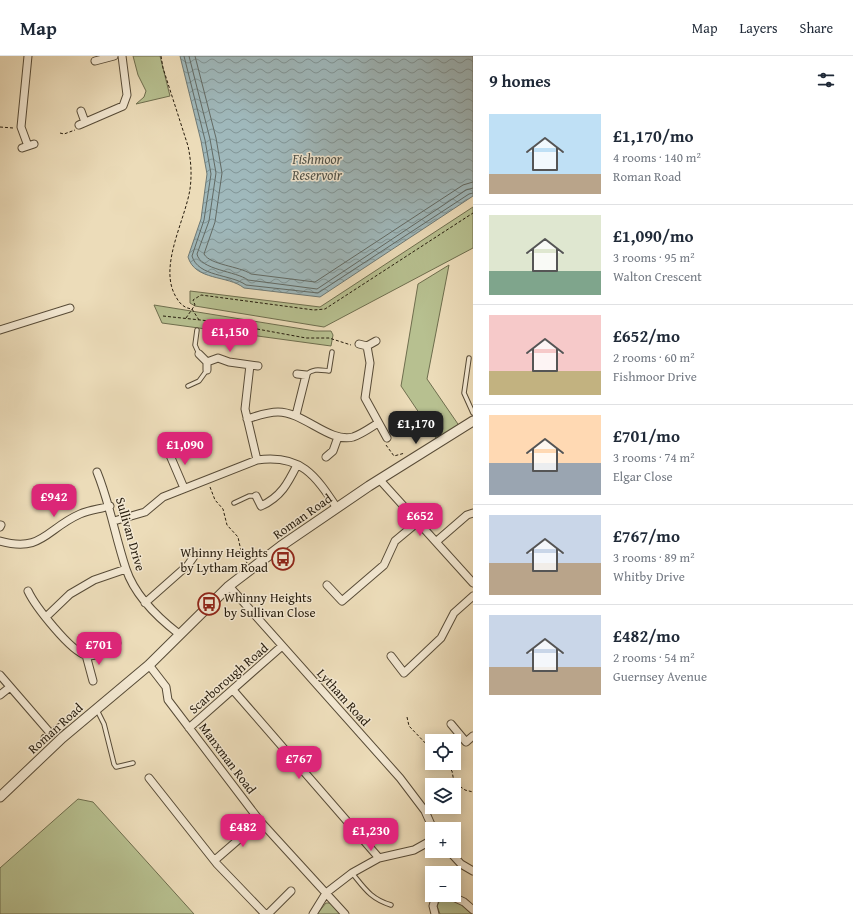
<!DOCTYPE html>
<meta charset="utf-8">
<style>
:root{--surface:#fff;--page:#f6f6f7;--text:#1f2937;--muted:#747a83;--line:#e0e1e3;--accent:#db2777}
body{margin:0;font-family:"Gentium Book Plus",serif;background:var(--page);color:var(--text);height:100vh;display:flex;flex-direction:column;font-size:15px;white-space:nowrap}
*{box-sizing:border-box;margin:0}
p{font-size:13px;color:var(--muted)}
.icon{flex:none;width:22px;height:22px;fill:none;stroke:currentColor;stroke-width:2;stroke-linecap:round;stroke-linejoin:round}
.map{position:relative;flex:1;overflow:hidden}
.details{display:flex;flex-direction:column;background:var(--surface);width:380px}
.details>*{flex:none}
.fabs{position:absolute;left:425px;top:678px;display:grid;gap:8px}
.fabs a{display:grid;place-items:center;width:36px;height:36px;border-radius:0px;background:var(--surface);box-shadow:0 2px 10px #0003;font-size:20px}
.price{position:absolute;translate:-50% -34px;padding:0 9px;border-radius:8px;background:var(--accent);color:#fff;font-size:13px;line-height:26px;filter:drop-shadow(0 1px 2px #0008)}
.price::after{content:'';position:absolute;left:50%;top:24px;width:12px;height:9px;margin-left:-6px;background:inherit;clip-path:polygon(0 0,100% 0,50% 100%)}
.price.current{background:#222;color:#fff}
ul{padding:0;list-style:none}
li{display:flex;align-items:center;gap:12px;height:100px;padding:0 16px}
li+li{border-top:1px solid var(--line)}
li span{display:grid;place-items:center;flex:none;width:112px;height:80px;border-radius:0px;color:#555}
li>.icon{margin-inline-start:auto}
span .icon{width:48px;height:48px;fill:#fffc;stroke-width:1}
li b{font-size:17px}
h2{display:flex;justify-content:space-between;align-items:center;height:48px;padding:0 16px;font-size:17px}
header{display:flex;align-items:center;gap:24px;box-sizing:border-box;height:56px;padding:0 20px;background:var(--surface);border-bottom:1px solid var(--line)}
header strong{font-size:19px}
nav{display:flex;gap:22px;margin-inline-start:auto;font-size:14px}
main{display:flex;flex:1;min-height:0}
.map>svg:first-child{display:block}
.grass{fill:#b7c090;stroke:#6e6e4e}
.water{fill:url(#water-waves);stroke:#6e7975}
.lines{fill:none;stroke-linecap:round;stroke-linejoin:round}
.shore{stroke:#626a64;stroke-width:1}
.service-casing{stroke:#574b37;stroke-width:5.5}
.minor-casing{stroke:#574b37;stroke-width:9}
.tertiary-casing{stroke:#574b37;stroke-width:11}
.path{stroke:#251b0c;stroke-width:1;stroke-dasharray:3 2;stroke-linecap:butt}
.service{stroke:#f3e8d2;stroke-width:3.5}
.minor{stroke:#f3e8d2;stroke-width:7}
.tertiary{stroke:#f3e8d2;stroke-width:9}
.labels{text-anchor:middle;stroke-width:3;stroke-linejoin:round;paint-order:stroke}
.street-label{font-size:13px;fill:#251b0c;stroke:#f3e8d2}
.poi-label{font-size:13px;fill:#251b0c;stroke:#f3e8d2;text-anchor:end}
.water-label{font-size:14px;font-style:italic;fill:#505249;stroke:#f3e8d2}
</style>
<header>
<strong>Map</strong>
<nav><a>Map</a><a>Layers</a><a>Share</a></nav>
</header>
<main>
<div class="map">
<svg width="473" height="858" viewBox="0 0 473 858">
<defs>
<pattern id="water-waves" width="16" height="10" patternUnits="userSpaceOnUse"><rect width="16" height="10" fill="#9fb8bb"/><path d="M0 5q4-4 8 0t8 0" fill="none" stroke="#819596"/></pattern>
</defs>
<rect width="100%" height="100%" fill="#ecdcb9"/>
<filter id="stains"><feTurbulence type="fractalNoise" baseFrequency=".005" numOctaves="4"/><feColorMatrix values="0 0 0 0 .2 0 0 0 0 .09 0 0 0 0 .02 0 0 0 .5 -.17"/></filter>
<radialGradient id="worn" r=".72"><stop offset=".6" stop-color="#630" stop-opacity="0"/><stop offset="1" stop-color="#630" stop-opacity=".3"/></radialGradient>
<path class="grass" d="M133 0H160L170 40 136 48 144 41 146 35 138 19Z
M473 151V192L324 271 195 250 190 247V235L320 251Z
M449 209 427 323 460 371 438 385 401 330 418 228Z
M154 249 315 275H331L333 279 331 290 162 267Z
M78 743 93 746 194 858H0V812Z
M441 842C454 841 464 850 472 858H440L437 850Z
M326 847H332L341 858H317Z"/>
<path class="water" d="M180 0H473V140L320 241 244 232C228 219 195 225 188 201L201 163 207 118 201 85Z"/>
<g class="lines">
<path class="shore" d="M184 0 205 84 211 118 204 164 192 200C198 221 231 218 246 229L318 237 469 138 473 137
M189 0 210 83 216 117 209 165 197 198C200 214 236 215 248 224L317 233 466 134 473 132
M195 0 216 82 222 117 215 166 204 198C210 209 239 210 251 218L315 226 463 129 473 126"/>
<g class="service-casing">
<path id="service" d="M197 274 195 289 199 298
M469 302 464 337 473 357
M306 319C313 312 320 314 329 315L332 296
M188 330 199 325 207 314
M234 447 249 440H256
M97 654 104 668 114 708 116 711 133 707
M352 817C365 833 371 843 391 849"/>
</g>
<g class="minor-casing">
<path id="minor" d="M95 5 114 0
M81 55 85 66
M79 69 123 50 127 39 122 0
M28 90 21 71 28 0
M22 92 34 88
M0 274 70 252
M359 288 367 290 376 285
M367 290 370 307 365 342 387 382
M199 298 207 306V314
M207 306 218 302 229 306 258 310
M250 309 245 353 257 404
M296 359 306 319 297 318
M247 363C257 360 267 356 278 356 304 356 329 387 353 381 362 378 370 372 378 367
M169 397 184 432
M326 401 333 395 338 381
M97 416C110 448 115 480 126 513 135 540 157 561 179 578
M380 424 473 527
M256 440 261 450C281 441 288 427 297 409
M114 465 145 456 163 441 257 404C301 398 315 419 337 452
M0 471 1 469
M0 485C42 497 46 473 80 458 89 454 100 453 110 450
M437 485 467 459 473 457
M327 529 342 545 384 509 395 485 419 465
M229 530 400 722 425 755 433 773
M28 535C35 550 71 596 86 599 98 602 108 595 117 587
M145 547 188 509 195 499
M46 561 70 538 94 524 126 513
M86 599 93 625
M391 600 404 617 441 582 454 557 473 540
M149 609 166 631 168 644 260 765 345 858
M0 619 51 678
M233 634 379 802
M0 639 10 631
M451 668 466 686 473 680
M189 672 282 590
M45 682 62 670
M149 722 217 808 265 858
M449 795 461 808 473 815
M215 804 260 765
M449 839 464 846 473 854
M268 858 291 835
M313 858 326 837 352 817 379 802 414 794 432 784
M435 858 433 850 436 840 439 839"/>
</g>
<g class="tertiary-casing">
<path id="tertiary" d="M0 741 62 682 149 609 229 530 281 490 369 430 473 365"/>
</g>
<path class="path" d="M161 0 163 12 188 90C191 104 192 119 190 133 185 165 158 211 176 241 180 248 184 252 192 253L199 264
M0 71 13 72
M60 77 64 78 75 74
M163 260 219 266 306 282H329L351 289
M186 262 195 249 193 244 201 239 314 254 325 253 473 157
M386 389 394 400 405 397
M210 431 215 444 223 453 227 469 238 481 241 495 247 507
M407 661 409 670 432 694
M444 707 452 715 454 726 465 734 473 736"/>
<use href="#service" class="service"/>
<use href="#minor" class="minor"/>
<use href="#tertiary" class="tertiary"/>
</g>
<defs>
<g id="bus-ring" transform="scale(1.15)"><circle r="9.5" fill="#f3e8d2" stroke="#8f2418" stroke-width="1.5"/><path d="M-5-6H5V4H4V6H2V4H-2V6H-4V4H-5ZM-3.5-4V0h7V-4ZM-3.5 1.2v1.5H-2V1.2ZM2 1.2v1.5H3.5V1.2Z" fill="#8f2418"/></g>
</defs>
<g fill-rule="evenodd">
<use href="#bus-ring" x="283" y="503"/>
<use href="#bus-ring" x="209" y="548"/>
</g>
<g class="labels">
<g class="street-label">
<text transform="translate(302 460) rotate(-35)" y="5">Roman Road</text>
<text transform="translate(131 478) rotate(74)" y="5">Sullivan Drive</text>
<text transform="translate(228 622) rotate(-41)" y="5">Scarborough Road</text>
<text transform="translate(344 641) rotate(48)" y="5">Lytham Road</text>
<text transform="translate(55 672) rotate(-42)" y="5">Roman Road</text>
<text transform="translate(228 702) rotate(53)" y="5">Manxman Road</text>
</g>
<g class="poi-label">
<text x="268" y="501">Whinny Heights<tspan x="268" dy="15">by Lytham Road</tspan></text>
<text x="224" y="546" text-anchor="start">Whinny Heights<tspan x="224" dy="15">by Sullivan Close</tspan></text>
</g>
<g class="water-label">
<text x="317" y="108">Fishmoor<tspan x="317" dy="16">Reservoir</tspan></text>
</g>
</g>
<rect width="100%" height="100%" filter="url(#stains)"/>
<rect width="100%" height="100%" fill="url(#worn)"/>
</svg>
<div class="fabs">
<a><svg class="icon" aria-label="locate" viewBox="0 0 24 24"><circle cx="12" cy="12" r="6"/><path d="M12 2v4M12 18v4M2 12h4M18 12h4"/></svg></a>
<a><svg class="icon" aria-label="layers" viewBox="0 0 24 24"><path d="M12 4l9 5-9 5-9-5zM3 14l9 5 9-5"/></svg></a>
<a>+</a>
<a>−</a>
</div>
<b class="price" style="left:230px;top:297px">£1,150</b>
<b class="price current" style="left:416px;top:389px">£1,170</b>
<b class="price" style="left:185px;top:410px">£1,090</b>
<b class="price" style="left:54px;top:462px">£942</b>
<b class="price" style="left:420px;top:481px">£652</b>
<b class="price" style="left:99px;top:610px">£701</b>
<b class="price" style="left:299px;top:724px">£767</b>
<b class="price" style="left:243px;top:792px">£482</b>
<b class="price" style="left:371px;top:796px">£1,230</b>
</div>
<section class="details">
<h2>9 homes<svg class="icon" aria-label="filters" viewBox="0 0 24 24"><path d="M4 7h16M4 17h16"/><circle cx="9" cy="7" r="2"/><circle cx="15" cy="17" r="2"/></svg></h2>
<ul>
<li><span style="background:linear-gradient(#bfe0f5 75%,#b9a48a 0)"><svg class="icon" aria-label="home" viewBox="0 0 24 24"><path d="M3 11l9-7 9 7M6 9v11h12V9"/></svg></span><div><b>£1,170/mo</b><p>4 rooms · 140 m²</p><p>Roman Road</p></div></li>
<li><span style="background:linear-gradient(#dfe7d0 70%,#7fa58c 0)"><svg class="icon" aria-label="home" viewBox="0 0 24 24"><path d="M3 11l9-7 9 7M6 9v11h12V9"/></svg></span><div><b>£1,090/mo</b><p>3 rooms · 95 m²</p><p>Walton Crescent</p></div></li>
<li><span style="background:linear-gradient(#f6c9c9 70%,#c2b280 0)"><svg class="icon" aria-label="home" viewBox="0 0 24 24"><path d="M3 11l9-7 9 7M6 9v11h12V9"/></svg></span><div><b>£652/mo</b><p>2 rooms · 60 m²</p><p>Fishmoor Drive</p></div></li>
<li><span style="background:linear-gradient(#ffd9b3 60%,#9aa5b1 0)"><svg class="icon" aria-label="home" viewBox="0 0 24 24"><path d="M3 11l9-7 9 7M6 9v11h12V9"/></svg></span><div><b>£701/mo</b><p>3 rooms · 74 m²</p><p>Elgar Close</p></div></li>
<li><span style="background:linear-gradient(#c9d6e8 60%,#b9a48a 0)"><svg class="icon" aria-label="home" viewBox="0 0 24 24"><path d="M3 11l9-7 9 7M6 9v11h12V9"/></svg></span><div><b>£767/mo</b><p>3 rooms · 89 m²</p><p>Whitby Drive</p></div></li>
<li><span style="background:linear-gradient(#c9d6e8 65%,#b9a48a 0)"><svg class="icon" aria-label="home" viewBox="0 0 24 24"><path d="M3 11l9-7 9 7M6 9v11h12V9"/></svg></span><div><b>£482/mo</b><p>2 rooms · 54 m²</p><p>Guernsey Avenue</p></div></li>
</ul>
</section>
</main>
